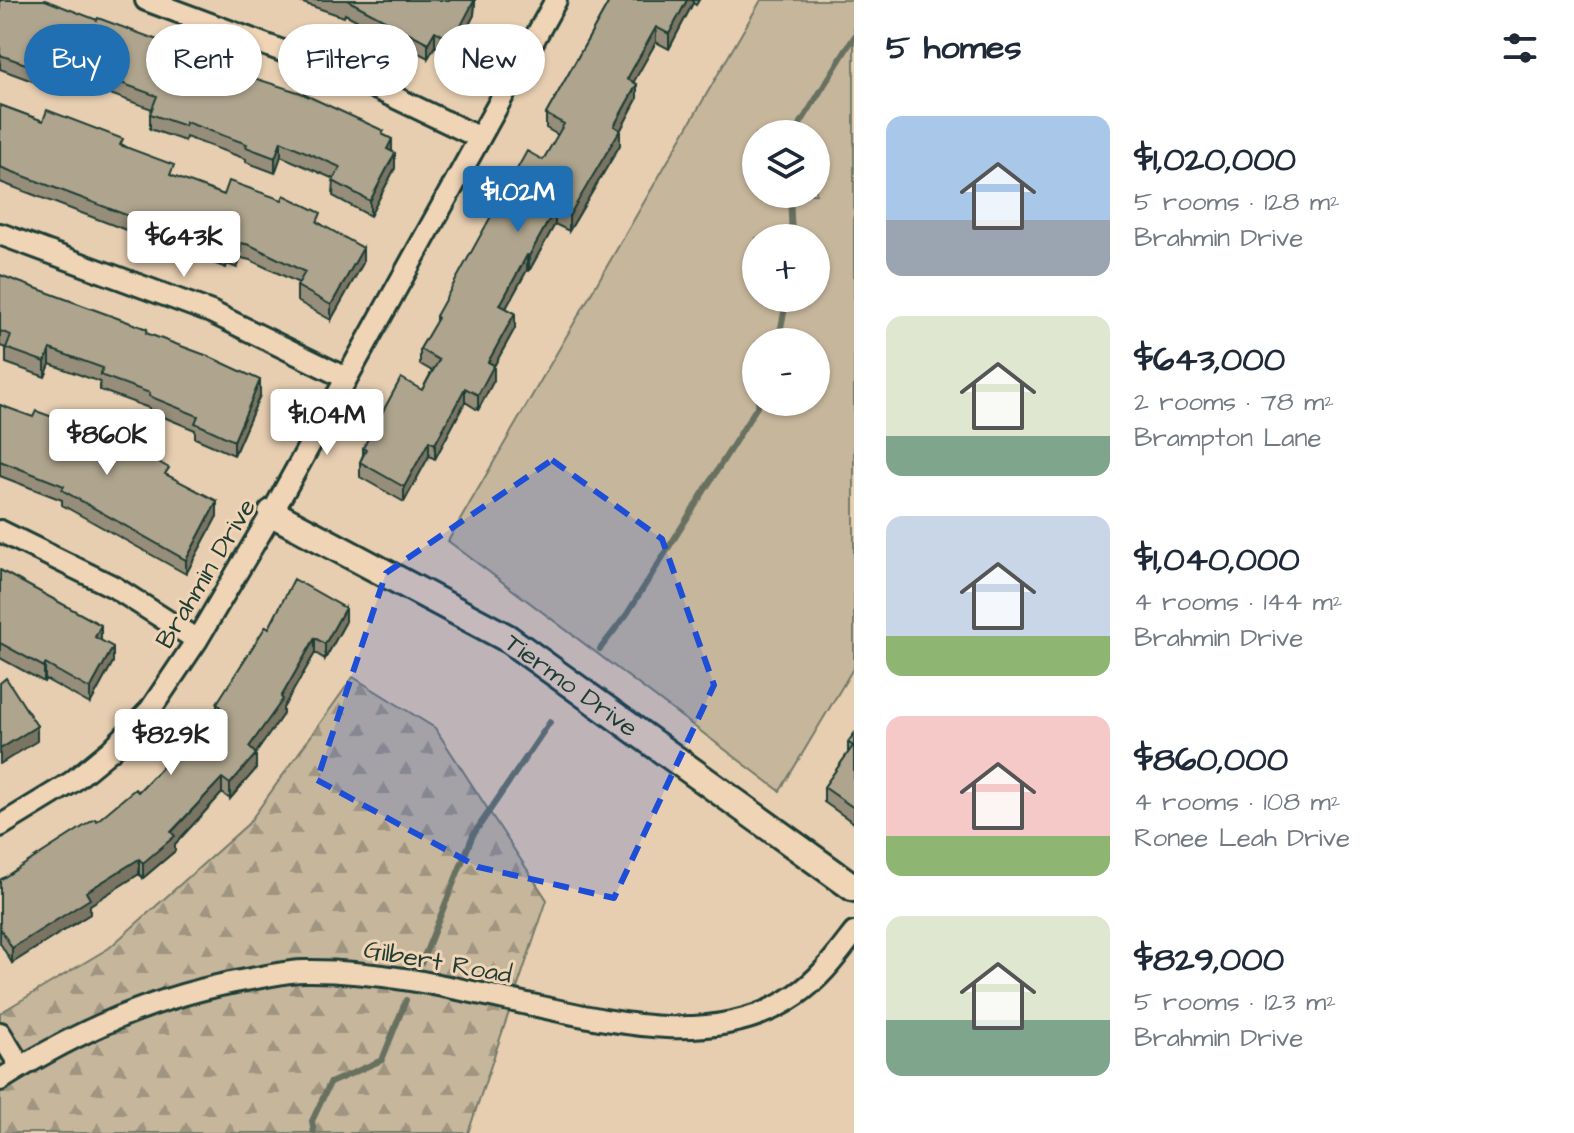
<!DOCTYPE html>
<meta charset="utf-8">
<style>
:root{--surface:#fff;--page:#f6f6f7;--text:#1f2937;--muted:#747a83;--accent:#1f6fb2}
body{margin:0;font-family:"Architects Daughter",sans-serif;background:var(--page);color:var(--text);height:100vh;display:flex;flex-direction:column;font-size:30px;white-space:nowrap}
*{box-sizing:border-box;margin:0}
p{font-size:26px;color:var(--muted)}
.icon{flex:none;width:44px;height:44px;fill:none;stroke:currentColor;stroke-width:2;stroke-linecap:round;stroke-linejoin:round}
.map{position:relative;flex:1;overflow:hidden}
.details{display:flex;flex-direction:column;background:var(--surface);width:720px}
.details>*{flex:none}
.top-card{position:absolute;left:24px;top:24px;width:710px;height:72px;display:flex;gap:16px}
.fabs{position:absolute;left:742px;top:120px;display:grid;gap:16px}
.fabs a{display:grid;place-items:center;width:88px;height:88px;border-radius:50%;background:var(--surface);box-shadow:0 2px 6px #0004;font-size:40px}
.price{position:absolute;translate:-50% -68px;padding:0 18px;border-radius:8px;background:#fff;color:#222;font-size:26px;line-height:52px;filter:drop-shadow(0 2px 4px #0008)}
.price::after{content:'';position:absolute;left:50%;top:48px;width:24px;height:18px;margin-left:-12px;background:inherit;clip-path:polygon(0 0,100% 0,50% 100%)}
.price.current{background:var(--accent);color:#fff}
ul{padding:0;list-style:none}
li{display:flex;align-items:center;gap:24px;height:200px;padding:0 32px}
li span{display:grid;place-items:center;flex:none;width:224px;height:160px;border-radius:16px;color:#555}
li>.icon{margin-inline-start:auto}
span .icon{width:96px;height:96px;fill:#fffc;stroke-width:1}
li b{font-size:34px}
h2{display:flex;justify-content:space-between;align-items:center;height:96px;padding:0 32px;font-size:34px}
.tag{padding:0 28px;border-radius:36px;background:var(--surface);box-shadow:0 2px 6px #0004;font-size:28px;line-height:72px}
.tag.current{background:var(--accent);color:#fff}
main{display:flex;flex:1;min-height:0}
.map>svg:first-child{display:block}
.grass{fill:#c6b69c;stroke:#727a68;stroke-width:2;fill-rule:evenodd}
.forest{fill:url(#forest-firs);stroke:#727a68;stroke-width:2}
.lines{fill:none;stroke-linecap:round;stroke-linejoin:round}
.stream{stroke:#687161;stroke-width:6}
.minor-casing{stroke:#1f3d34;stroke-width:26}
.tertiary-casing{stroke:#1f3d34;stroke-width:32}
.minor{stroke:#efd4b6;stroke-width:20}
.tertiary{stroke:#efd4b6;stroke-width:26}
.wall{fill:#968e7a;stroke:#1f3d34;stroke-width:2}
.shaded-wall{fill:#7a7463;stroke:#1f3d34;stroke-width:2}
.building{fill:#afa58e;stroke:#1f3d34;stroke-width:2}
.marked{fill:#1d4ed8;fill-opacity:0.2;stroke:#1d4ed8;stroke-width:6;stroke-dasharray:16 10;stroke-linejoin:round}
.labels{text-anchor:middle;stroke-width:6;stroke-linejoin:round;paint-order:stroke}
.street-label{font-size:26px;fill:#1f3d34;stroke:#efd4b6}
</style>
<main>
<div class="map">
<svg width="854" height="1133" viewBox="0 0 854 1133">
<defs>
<pattern id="forest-firs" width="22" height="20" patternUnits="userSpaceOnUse" patternTransform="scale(2)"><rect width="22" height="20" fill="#c6b69c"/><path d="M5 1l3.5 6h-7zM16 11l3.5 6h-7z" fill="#a09580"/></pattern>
</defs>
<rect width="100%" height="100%" fill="#e7ceb1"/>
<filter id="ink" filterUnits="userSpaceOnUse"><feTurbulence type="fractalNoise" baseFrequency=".0125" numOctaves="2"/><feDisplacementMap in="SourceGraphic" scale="16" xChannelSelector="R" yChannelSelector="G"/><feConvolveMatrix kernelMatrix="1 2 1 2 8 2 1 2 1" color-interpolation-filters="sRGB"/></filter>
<g filter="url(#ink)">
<path class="grass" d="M761 0H854V667L780 791 448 541ZM756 134H816V194H756ZM756 238H816V298H756ZM756 342H816V402H756Z"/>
<path class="forest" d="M353 677 435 728 547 900 468 1133H0V1013L109 948 248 824Z"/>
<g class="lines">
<path class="stream" d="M794 134 854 37
M790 194 792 238
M778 342 787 298
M600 649 627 614 760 402
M421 964 473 835 550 722
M314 1133 312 1121 330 1083 382 1060 406 1000"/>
<g class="minor-casing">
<path id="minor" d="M146 0 352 77 478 137
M0 234 211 312 346 378
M0 531 114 587 197 640
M0 826 72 782 111 750 150 710 197 640 272 513 556 0
M0 1033 21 1067
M0 1080C79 1030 158 995 251 979 268 976 287 971 305 971 375 970 446 986 514 1001 603 1020 714 1052 796 995 820 979 837 955 854 933"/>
</g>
<g class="tertiary-casing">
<g id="tertiary">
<path id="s1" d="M272 513 507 638 854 888"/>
</g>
</g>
<use href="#minor" class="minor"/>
<use href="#tertiary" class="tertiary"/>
</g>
<path class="wall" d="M0 0 97 20 239 73 384 135 392 152 395 168 370 216 333 196 334 179 281 156 275 173 246 162V159L186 137 185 141 150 129V114L152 109 102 91 99 97 54 81 51 88 0 69Z
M294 0H475V2L474 15 453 56 435 46 428 58 345 14 344 17Z
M610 0H699L696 5 693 3 669 49 656 42 633 82 637 99 620 131V145L569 231 555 224 529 271 527 270 506 308 515 328 494 366V380L478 410 465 402 435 459 429 456 404 502 360 477V462L363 455V448L422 390 432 371 420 364V349L436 322V316L543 160 558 135 546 128V114Z
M0 105 43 121 123 145 174 177 224 195 321 224 363 263 331 320 297 301V286L299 283 250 260 241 258 237 268 227 264 226 268 0 182Z
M0 275 147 334 260 395 234 455 195 438V430L149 411V408L100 390V382L50 364 45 377 6 363V348L0 346Z
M0 405 169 476 217 516 186 574 62 505V500L0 476Z
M0 570 101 640 113 662 90 704 45 679 44 682 0 658Z
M345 623 325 659 315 653 283 708V714L256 753V769L230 799 222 793 175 844V851L143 878 139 874 90 905V914L12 963 0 943V880L97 821 138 792 182 750 217 712V703L269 628Z
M854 734V823L824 802V787L848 753V742Z"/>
<path class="shaded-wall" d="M469 0H475L474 15 453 56V41Z
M687 0H693V3L669 49V34Z
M656 27V42L627 94V79Z
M435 31V46L428 58V43Z
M54 66V81L51 88V73Z
M102 76V91L99 97V82Z
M637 84V99L620 131V145L569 231V216L614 126Z
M392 139V154L387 149Z
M281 141V156L275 173V158Z
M395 153V168L370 216V201Z
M555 209V224L529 271V256Z
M241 243V258L237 268V253Z
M363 248V263L331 320V305Z
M527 255V270L500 319V305Z
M515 313V328L494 366V380L478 410V395L488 362Z
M50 349V364L45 377V362Z
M260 380V395L234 455V441Z
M465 388V402L435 459V444Z
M429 441V456L404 502V487Z
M217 501V516L186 574V560Z
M345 608V623L325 659V644Z
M101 625V640L95 652V637Z
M315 638V653L283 708V714L251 760 256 754V769L230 799V784L249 747 281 697Z
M113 647V662L90 704V689Z
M45 664V679L44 682V667Z
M37 726V741L0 764V749Z
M222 778V793L175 844V851L143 878V863Z
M139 859V874L90 905V914L12 963V948L86 892Z"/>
<path class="building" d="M0 0H45L97 20 98 18 239 70 238 73 301 93 384 131 382 134 392 139 387 149 395 153 370 201 333 181 340 167 281 141 275 158 246 147 247 144 186 122 185 126 150 114 157 96 102 76 99 82 54 66 51 73 0 55Z
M347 0H473L474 1 453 41 435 31 428 43Z
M610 0H687L669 34 656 27 627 79 637 84 614 126 620 130 569 216 555 209 529 256 527 255 500 305 515 313 488 362 494 365 478 395 465 388 435 444 429 441 404 487 360 462 366 450 363 448 401 378 422 390 439 360 420 349 438 318 436 316 527 151 543 160 564 124 546 114Z
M0 105 43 121 47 110 123 139 120 145 174 165 170 175 224 195 229 181 282 200 284 195 321 213 317 222 363 248 331 305 297 286 305 272 250 245 241 243 237 253 227 249 226 253 0 167Z
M0 275 147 329 146 333 208 356 260 380 234 441 195 423 198 416 149 396 150 393 100 375 103 368 50 349 45 362 6 348 11 335 0 331Z
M0 405 33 417 36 411 94 432 97 427 169 468 165 474 217 501 186 560 62 490 64 486 0 461Z
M0 570 101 625 95 637 113 647 90 689 45 664 44 667 0 643Z
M294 579 345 608 325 644 315 638 281 697 283 699 249 747 256 754 230 784 222 778 171 832 175 836 143 863 139 859 86 892 90 899 12 948 0 928V880L95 819 97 821 135 789 138 792 180 748 182 750 221 707 217 703 266 626 269 628Z
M6 678 37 726 0 749V683Z
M854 734V808L824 787 853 746 848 742Z"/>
</g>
<path class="marked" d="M552 460 662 539 714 685 614 898 478 867 317 780 386 573Z"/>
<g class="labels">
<g class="street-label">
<text transform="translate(205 573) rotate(-59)" y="9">Brahmin Drive</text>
<text dy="9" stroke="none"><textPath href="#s1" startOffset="346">Tiermo Drive</textPath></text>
<text transform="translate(438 961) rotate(10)" y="9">Gilbert Road</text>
</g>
</g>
</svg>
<div class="fabs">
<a><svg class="icon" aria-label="layers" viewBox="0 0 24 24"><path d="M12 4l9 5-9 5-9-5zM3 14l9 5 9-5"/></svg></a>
<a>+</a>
<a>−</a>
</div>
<b class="price current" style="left:518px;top:234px">$1.02M</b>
<b class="price" style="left:184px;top:279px">$643K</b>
<b class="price" style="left:327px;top:457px">$1.04M</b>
<b class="price" style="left:107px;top:477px">$860K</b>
<b class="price" style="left:171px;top:777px">$829K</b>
<div class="top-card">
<a class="tag current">Buy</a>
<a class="tag">Rent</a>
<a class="tag">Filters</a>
<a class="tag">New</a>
</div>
</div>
<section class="details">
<h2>5 homes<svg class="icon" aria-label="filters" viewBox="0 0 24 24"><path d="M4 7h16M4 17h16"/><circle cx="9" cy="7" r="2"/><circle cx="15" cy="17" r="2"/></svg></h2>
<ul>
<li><span style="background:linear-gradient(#a9c7e8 65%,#9aa5b1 0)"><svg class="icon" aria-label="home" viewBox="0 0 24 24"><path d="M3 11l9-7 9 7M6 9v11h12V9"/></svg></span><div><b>$1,020,000</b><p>5 rooms · 128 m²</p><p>Brahmin Drive</p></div></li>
<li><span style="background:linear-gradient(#dfe7d0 75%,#7fa58c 0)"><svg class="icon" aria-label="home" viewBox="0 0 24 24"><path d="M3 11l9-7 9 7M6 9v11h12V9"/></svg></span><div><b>$643,000</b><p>2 rooms · 78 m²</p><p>Brampton Lane</p></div></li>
<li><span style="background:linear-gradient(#c9d6e8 75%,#8fb573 0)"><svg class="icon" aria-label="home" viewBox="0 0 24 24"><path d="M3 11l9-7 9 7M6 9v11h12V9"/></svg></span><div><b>$1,040,000</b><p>4 rooms · 144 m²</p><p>Brahmin Drive</p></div></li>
<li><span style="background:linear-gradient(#f6c9c9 75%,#8fb573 0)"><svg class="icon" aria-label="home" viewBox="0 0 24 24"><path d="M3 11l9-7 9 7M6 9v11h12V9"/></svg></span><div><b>$860,000</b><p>4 rooms · 108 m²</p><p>Ronee Leah Drive</p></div></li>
<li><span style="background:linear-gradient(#dfe7d0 65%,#7fa58c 0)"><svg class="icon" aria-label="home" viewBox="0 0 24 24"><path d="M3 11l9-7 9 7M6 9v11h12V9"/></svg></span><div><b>$829,000</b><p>5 rooms · 123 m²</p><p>Brahmin Drive</p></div></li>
</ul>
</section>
</main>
